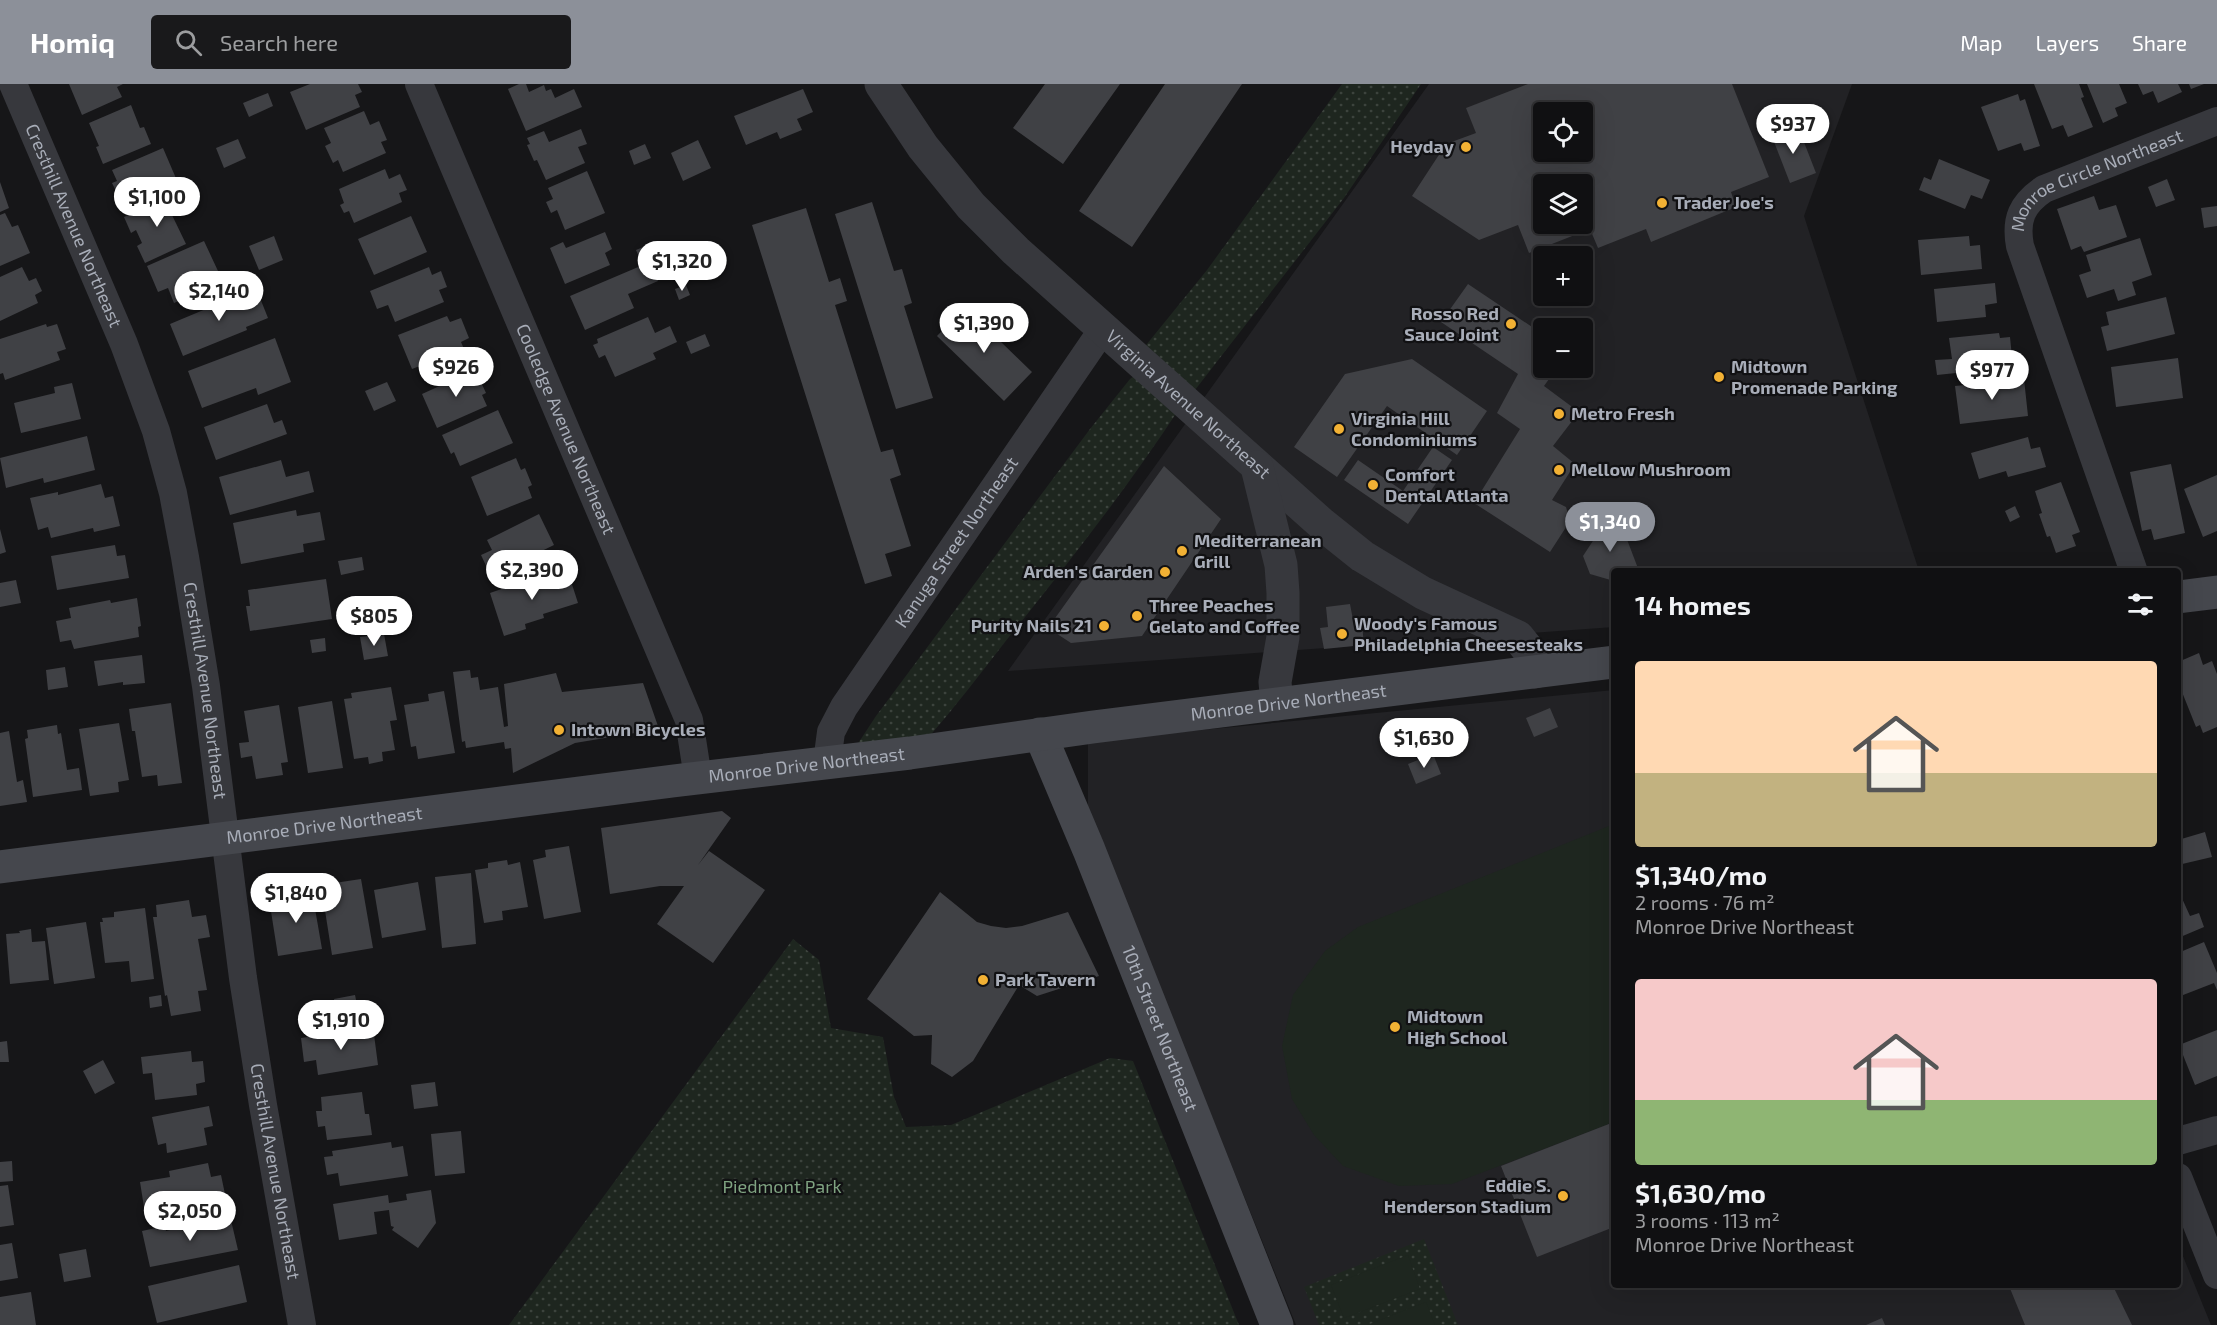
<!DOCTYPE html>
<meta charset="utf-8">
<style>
:root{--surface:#101012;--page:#19191b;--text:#f1f3f6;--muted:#9c9d9f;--line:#303032;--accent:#8c9099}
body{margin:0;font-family:"Exo 2",sans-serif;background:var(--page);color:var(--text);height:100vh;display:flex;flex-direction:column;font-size:22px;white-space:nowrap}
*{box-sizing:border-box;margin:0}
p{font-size:20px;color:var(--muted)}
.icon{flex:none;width:33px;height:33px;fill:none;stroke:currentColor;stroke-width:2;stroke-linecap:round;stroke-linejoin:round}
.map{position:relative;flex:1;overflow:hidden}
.details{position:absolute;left:1611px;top:484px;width:570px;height:720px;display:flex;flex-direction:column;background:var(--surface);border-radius:6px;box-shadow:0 6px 24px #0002,0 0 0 2px var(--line)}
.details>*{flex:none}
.buttons{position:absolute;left:1533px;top:18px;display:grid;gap:12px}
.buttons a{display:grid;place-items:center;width:60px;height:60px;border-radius:6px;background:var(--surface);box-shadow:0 6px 24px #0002,0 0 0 2px var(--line);font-size:30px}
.price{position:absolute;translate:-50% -51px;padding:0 14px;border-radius:21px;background:#fff;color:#222;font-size:20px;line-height:39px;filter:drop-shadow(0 2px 3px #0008)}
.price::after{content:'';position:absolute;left:50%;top:36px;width:18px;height:14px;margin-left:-9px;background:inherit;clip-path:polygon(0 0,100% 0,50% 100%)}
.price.active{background:var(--accent);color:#fff}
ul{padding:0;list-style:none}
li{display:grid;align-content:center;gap:12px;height:318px;padding:0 24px}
li span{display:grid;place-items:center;height:186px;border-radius:6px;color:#555}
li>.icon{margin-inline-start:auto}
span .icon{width:108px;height:108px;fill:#fffc;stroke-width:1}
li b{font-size:26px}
h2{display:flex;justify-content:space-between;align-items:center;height:72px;padding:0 24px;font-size:26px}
header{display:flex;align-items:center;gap:36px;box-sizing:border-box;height:84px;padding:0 30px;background:var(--accent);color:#fff}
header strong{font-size:28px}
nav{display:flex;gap:33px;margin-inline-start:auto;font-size:21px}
.search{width:420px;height:54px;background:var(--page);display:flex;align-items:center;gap:15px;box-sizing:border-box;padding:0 21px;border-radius:6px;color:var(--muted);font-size:22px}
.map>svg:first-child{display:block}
.built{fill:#222225;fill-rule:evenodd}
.grass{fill:url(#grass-dots)}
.garden{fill:#1e261f}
.building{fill:#404145;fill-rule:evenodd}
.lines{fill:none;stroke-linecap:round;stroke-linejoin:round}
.minor{stroke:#37383d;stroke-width:28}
.tertiary{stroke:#37383d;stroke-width:33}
.secondary{stroke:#45474d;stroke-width:33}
.poi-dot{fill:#f2b134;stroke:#111113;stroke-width:2}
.labels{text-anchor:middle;stroke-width:4.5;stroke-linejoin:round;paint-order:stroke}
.poi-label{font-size:18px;font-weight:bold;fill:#a8adb8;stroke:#111113;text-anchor:start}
.street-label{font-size:18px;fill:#a8adb8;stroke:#111113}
.park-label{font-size:18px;fill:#7fa381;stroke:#111113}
</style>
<header>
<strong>Homiq</strong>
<div class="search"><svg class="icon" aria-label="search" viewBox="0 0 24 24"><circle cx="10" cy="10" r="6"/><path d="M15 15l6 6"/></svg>Search here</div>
<nav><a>Map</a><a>Layers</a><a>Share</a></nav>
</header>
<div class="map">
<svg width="2217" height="1241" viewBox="0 0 2217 1241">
<defs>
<pattern id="grass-dots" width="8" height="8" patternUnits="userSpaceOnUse" patternTransform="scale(1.5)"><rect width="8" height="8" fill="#1e261f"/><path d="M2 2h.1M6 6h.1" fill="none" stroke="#3c433d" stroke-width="1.8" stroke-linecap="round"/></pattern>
</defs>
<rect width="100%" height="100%" fill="#161618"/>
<path class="built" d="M1429 0H1852L1804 132 1919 487 1614 488V543L1008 587ZM1544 28H1582V68H1544ZM1544 100H1582V140H1544ZM1544 172H1582V212H1544ZM1544 244H1582V284H1544Z
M1614 606V1202H2178V1160L2211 1241H1296L1088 726V657Z"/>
<path class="grass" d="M1342 0H1421L1344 114 1188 315 1138 271 1207 186Z
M1138 289 1179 325C1126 406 1066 482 1005 558 980 590 955 623 928 654L855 664 876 632 1090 345 1130 295Z
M793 855 819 876 831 944 883 953 894 1013 906 1043 951 1041 1110 974 1133 977 1239 1241H509Z
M1424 1155 1458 1241H1319L1304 1203Z"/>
<path class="garden" d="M1614 740V1038L1452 1100 1399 1102 1343 1082 1314 1051 1292 1015 1282 962 1293 911 1325 867 1358 843Z
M1408 1171 1420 1205 1344 1234 1331 1201Z
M1426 1218 1435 1241H1367Z"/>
<path class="building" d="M69 0H123L117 3 122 13 82 31Z
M310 0H358L362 8 355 11 360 23 306 46 290 8Z
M519 0H526L529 8 544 1 546 7 551 5 555 14 574 5 582 23 526 47 508 5Z
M1045 0H1120L1063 80 1013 44Z
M1165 0H1242L1132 163 1079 127Z
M1528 0H1732L1769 93 1731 108 1736 123 1651 158 1646 145 1598 164 1590 145 1529 169 1518 141 1479 156 1412 112 1446 60 1476 49 1466 24ZM1544 28H1582V68H1544ZM1544 100H1582V140H1544Z
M2034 0H2079L2084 13 2081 14 2093 43 2068 53 2063 41 2052 45Z
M2087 0H2119L2127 19 2115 24 2118 32 2103 39Z
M2138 0H2178L2182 8 2158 19 2153 7 2143 11Z
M2189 0H2204L2191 5Z
M803 5 813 28 797 35 802 46 780 55 777 48 746 61 734 32Z
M268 9 273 22 249 33 243 19Z
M2018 10 2020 17 2025 15 2040 62 2024 67 2021 59 1998 67 1981 23Z
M131 21 140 44 144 43 151 60 103 80 96 63 99 62 89 39Z
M364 27 370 41 379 37 387 56 381 58 386 69 343 88 338 76 333 79 325 62 331 59 324 44Z
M1788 43 1792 52 1800 48 1816 89 1790 99 1771 50Z
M581 45 587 60 578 63 585 79 546 96 537 76 534 77 527 61 530 60 527 54 544 47 549 58Z
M238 55 246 74 224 84 216 64Z
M698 56 711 84 683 97 671 69Z
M645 60 651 74 634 81 629 67Z
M163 64 178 99 127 120 122 110 118 111 112 99 117 97 112 86Z
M1939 75 1990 96 1982 115 1971 111 1965 125 1919 106 1924 93 1931 96Z
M385 85 389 95 400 90 407 106 399 109 402 118 354 139 349 127 344 129 340 121 344 119 339 105Z
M587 87 605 129 565 146 557 126 551 129 546 118 553 115 548 104Z
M2167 95 2175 116 2156 123 2148 103Z
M0 98 9 124 0 128Z
M173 110 181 127 172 131 186 160 145 179 137 162 142 159 136 146 131 149 124 133Z
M2094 112 2099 126 2116 121 2127 153 2084 168 2081 162 2071 166 2057 125Z
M872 118 894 187 902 185 912 219 904 222 933 314 896 325 835 130Z
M2217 122V142L2204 144 2201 124Z
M806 124 829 198 840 194 847 217 835 221 881 368 893 365 901 391 890 395 911 462 885 470 892 492 865 500 752 141Z
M5 129 12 143 18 141 30 169 0 182V131Z
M411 132 427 168 374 191 358 155Z
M605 148 612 165 605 169 610 181 565 200 550 164 563 158 566 164Z
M274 152 283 176 259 186 249 162Z
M1969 152 1970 162 1980 161 1982 185 1921 191 1918 156Z
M2140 154 2152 191 2132 198 2136 211 2118 217 2114 205 2087 214 2079 191 2091 187 2086 171Z
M204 157 218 187 201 194 206 205 174 219 168 204 158 208 147 182Z
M648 161 652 170 640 175 636 166Z
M650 178 658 197 628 210 634 224 585 246 570 212Z
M22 183 29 197 36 194 42 207 35 211 38 219 0 237V193Z
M429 183 432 191 441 187 447 203 439 206 444 218 395 238 388 221 377 225 370 207Z
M1995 199 1997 219 1985 221 1986 233 1937 238 1934 205Z
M1468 200 1544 251V284H1557L1544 302 1579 328 1553 362 1575 380 1552 416 1566 423 1570 437 1550 468 1474 419 1520 345 1497 329 1518 290 1441 238Z
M686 201 690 211 679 216 675 205Z
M256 204 268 234 246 243 247 246 183 272 170 240Z
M2166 213 2175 250 2107 267 2101 243 2109 241 2106 228Z
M965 223 1032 288 1004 317 937 252Z
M447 232 450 238 461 234 469 254 461 258 464 265 412 285 398 251Z
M648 233 655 249 670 242 677 258 653 269 656 275 615 293 605 271 599 274 593 261 598 259 597 255Z
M46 240 47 243 57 240 66 265 57 268 60 276 5 296 3 289 0 290V255Z
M1999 249 2000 254 2010 253 2013 283 1937 291 1935 276 1952 275 1949 254Z
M705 250 710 262 691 270 686 258Z
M275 254 291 298 258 311 256 304 202 324 188 287Z
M2178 274 2183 314 2116 323 2111 283Z
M1412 275 1487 327 1457 371 1387 322 1337 393 1294 363 1345 290Z
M468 281 476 298 480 296 486 309 482 311 487 322 437 344 422 310 455 295 451 288Z
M1558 284H1577L1568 296 1556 287Z
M2024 295 2028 332 1960 340 1955 302Z
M387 298 396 317 374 327 365 307Z
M72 299 81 335 21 349 14 319 55 309 54 303Z
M267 320 274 339 282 336 287 350 216 376 204 343Z
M498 326 513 359 460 382 454 368 451 370 442 351Z
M87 352 95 386 44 399 43 394 6 404 0 374Z
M2028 353 2031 365 2040 363 2046 383 2008 393 2006 387 1979 395 1971 369Z
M1433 363 1452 376 1408 440 1344 396 1358 376 1403 407Z
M516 374 521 386 525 384 532 401 528 403 532 414 487 432 471 393Z
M281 376 286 393 309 387 314 408 230 431 219 393Z
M2171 380 2185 449 2154 456 2151 445 2142 447 2130 388Z
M1164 382 1221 435 1142 552 1071 559 1048 544Z
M2217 391V447L2203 453 2184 405Z
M2061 398 2080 448 2072 451 2076 462 2056 469 2050 452 2047 453 2039 430 2042 429 2035 407Z
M101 400 105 414 113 412 120 442 94 448 93 444 51 454 48 443 38 446 30 414 58 408V411Z
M2015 422 2020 433 2010 438 2005 427Z
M296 426 297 432 320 428 325 456 303 460 304 468 241 480 233 439Z
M539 430 554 461 503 486 505 491 500 494 495 485 489 488 481 471 492 466 487 456Z
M1615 437 1619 446 1623 445 1639 487 1614 488V497L1590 490 1583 472 1604 440Z
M0 445 6 468 0 470Z
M115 461 117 472 125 471 129 494 57 506 51 472Z
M362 473 364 486 341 491 338 477Z
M554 486 556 493 568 488 578 519 543 530 544 534 525 540 526 545 504 552 490 509 530 495 532 500 543 496 542 490Z
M326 495 332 535 250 547 246 522H250L248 506Z
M16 496 21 519 0 523V499Z
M137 514 141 542 138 543 139 553 74 565 71 556 60 558 56 537 71 534 69 524 110 516 111 519Z
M1350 520 1354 541 1362 540 1364 561 1324 565 1320 544 1328 543 1326 523Z
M384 550 388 572 364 576 360 553Z
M325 554 326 567 312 569 310 556Z
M2199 569 2203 581 2212 577 2217 590V643L2203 649 2200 641 2196 643 2178 598V578Z
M142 571 145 599 123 601V598L98 602 94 577Z
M65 583 68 603 48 606 46 586Z
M470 586 471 594 478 593 480 606 498 603 504 643 508 642 504 600 556 589 562 608 643 599 659 645 575 659 513 689 511 664 505 665 504 658 466 664 465 657 462 658 453 588Z
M391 603 397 636 390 637 395 666 382 668 383 677 369 680 368 673 354 675 344 615 352 614 351 609Z
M444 607 455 669 418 675 416 662 411 663 404 621 429 617 428 610Z
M332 617 343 684 308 689 298 623Z
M171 619 182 699 158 702 157 691 142 693 135 647H132L129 625Z
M279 621 288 678 281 679 283 691 256 695 252 672 241 674 239 659 249 658 244 627Z
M1550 624 1558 643 1534 653 1526 634Z
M119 639 129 696 118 698 119 708 90 712 79 645Z
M57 641 58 650 61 649 67 686 79 684 82 706 33 713 25 655 28 654 27 646Z
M9 647 17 698 23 696 27 718 0 722V649Z
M1433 670 1441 690 1416 700 1408 680Z
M722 727 731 734 698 781 709 767 765 806 713 879 657 840 684 802H660L610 810 601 744Z
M2205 748 2212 773 2178 781V756Z
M569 762 581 828 544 835 533 776 546 773 545 766Z
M507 776 508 781 520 778 528 823 502 827 503 836 484 839 475 786 488 784V779Z
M471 789 476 860 442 864 435 793Z
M361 795 373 864 332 871 321 801Z
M418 798 426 846 382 854 374 806Z
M306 804 308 814 313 813 322 865 278 872 270 821 285 819 283 808Z
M940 808 977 838 991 842 1006 844 1022 842 1068 828 1099 892 1037 912 1019 901 973 977 952 993 931 980 932 951 914 952 867 915Z
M2180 810 2190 832 2199 829 2204 843 2178 854V811Z
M189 816 192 833 206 831 210 853 198 855 207 906 198 907 201 927 171 932 167 911 165 912 153 833H157L156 821Z
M145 824 154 895 131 898 129 877 105 879 100 838H103L102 834 114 833V828Z
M86 838 95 894 54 900 46 844Z
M31 845 32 858 45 857 49 896 10 900 6 850 20 849 19 847Z
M2204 858 2217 889V906L2214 899 2178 913V869Z
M161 911 162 922 150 924 149 913Z
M355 911 359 930 337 934 334 915Z
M373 943 378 981 318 991 316 976 304 978 301 954Z
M2217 946V992L2195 1001 2179 961Z
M7 957 9 978H0V958Z
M191 967 192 978 203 977 205 998 196 1000 197 1011 155 1016 152 989 143 990 141 973Z
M103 976 115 999 95 1010 83 987Z
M435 998 438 1022 414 1025 411 1001Z
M362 1008 365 1030H369L372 1051 327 1056 325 1042 318 1043 316 1027H322L321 1013Z
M209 1022 213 1042 204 1044 207 1061 167 1069 166 1059 158 1061 152 1033Z
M1614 1038V1143L1537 1173 1501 1082Z
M461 1047 465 1089 435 1092 431 1050Z
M391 1058 392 1064 403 1062 408 1092 340 1102 338 1089 327 1091 324 1073 333 1072 332 1067Z
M12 1077 13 1097 0 1098V1078Z
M208 1079 211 1093 221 1091 226 1115 165 1126 163 1120 144 1123 140 1098 170 1093 169 1087Z
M8 1101 14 1141 0 1143V1102Z
M431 1106 436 1139 418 1164 392 1146 394 1143 391 1142 389 1126 374 1128 377 1150 339 1156 333 1120 388 1111 389 1119 407 1116 406 1110Z
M230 1132 238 1166 150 1183 142 1147 165 1142 166 1147Z
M12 1159 18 1194 0 1197V1161Z
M86 1165 91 1193 64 1198 59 1170Z
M239 1181 247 1218 157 1239 148 1202Z
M2009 1202H2113L2132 1241H2025Z
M31 1208 36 1241H0V1213Z
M1882 1234 1885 1241H1866Z"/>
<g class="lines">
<g class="minor">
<path id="s1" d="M13 0 124 260 156 347 173 409 185 473 206 602 243 894 263 1021 302 1241"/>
<path id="s2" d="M419 0 689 636 698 694"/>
<path id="s3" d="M2134 488 2020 162C2015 135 2022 120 2044 105L2217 37"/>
<path id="s4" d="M827 678 831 648 844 623 1103 245"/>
<path d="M2178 1057 2217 1046"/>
<path d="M2178 1093 2217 1191"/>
</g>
<g class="tertiary">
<path id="s5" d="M881 0 923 63 971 122 1016 167 1322 440 1362 472 1423 509 1518 553 1530 568 1535 588"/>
<path d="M1257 383 1281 481 1283 509V553L1275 598 1277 620"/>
</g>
<g class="secondary">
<path d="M2178 513 2217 508"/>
<path id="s6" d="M1040 650 1089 766 1277 1241"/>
<path id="s7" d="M0 783 673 697 910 669 1093 643 1614 578"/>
</g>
</g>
<g class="poi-dot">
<circle cx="1466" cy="63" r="6"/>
<circle cx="1662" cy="119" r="6"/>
<circle cx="1511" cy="240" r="6"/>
<circle cx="1719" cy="293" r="6"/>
<circle cx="1559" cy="330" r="6"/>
<circle cx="1339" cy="345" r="6"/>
<circle cx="1559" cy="386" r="6"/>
<circle cx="1373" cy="401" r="6"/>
<circle cx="1182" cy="467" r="6"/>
<circle cx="1165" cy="488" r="6"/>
<circle cx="1137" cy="532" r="6"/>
<circle cx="1104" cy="542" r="6"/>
<circle cx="1342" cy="550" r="6"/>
<circle cx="559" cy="646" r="6"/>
<circle cx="983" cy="896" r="6"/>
<circle cx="1395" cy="943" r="6"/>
<circle cx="1563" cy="1112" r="6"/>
</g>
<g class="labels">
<g class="poi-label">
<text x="1454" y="69" text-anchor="end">Heyday</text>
<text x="1674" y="125">Trader Joe's</text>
<text x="1499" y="236" text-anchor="end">Rosso Red<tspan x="1499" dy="21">Sauce Joint</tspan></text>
<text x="1731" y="289">Midtown<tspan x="1731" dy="21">Promenade Parking</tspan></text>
<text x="1571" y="336">Metro Fresh</text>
<text x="1351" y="341">Virginia Hill<tspan x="1351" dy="21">Condominiums</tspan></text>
<text x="1571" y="392">Mellow Mushroom</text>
<text x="1385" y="397">Comfort<tspan x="1385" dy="21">Dental Atlanta</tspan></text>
<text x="1194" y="463">Mediterranean<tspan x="1194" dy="21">Grill</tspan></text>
<text x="1153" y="494" text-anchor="end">Arden's Garden</text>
<text x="1149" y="528">Three Peaches<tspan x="1149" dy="21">Gelato and Coffee</tspan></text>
<text x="1354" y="546">Woody's Famous<tspan x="1354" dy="21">Philadelphia Cheesesteaks</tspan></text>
<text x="1092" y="548" text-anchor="end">Purity Nails 21</text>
<text x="571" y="652">Intown Bicycles</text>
<text x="995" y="902">Park Tavern</text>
<text x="1407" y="939">Midtown<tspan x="1407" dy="21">High School</tspan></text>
<text x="1551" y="1108" text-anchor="end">Eddie S.<tspan x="1551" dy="21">Henderson Stadium</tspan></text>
</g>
<g class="street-label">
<text dy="6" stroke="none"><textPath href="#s3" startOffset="460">Monroe Circle Northeast</textPath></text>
<text dy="6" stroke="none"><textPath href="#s1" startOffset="154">Cresthill Avenue Northeast</textPath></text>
<text dy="6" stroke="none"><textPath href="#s5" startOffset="446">Virginia Avenue Northeast</textPath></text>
<text dy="6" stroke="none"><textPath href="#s2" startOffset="375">Cooledge Avenue Northeast</textPath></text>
<text dy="6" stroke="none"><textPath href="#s4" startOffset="258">Kanuga Street Northeast</textPath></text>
<text dy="6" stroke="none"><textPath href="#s1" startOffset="640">Cresthill Avenue Northeast</textPath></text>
<text dy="6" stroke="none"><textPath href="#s7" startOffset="1299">Monroe Drive Northeast</textPath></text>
<text dy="6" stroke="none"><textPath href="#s7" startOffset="813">Monroe Drive Northeast</textPath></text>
<text dy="6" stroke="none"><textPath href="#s7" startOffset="327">Monroe Drive Northeast</textPath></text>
<text dy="6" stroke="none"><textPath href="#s6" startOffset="318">10th Street Northeast</textPath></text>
<text dy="6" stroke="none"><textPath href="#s1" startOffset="1126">Cresthill Avenue Northeast</textPath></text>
</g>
<g class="park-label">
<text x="782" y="1109">Piedmont Park</text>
</g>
</g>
</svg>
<div class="buttons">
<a><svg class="icon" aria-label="locate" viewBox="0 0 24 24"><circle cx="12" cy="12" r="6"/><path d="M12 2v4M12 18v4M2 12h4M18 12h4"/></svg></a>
<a><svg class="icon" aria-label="layers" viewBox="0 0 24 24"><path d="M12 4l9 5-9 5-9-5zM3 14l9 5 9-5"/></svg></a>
<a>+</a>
<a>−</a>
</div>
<b class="price" style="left:1793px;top:71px">$937</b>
<b class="price" style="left:157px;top:144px">$1,100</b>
<b class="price" style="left:682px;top:208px">$1,320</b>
<b class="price" style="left:219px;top:238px">$2,140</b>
<b class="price" style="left:984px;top:270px">$1,390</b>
<b class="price" style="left:456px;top:314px">$926</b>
<b class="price" style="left:1992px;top:317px">$977</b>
<b class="price active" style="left:1610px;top:469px">$1,340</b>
<b class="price" style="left:532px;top:517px">$2,390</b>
<b class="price" style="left:374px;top:563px">$805</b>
<b class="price" style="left:1424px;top:685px">$1,630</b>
<b class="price" style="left:296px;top:840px">$1,840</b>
<b class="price" style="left:341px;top:967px">$1,910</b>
<b class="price" style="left:190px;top:1158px">$2,050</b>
<section class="details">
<h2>14 homes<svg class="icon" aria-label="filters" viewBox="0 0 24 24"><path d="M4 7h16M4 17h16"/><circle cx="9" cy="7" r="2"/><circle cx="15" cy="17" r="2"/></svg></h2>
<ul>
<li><span style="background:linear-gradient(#ffd9b3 60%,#c2b280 0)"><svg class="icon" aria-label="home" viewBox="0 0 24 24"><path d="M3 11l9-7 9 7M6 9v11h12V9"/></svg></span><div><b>$1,340/mo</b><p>2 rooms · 76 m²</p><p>Monroe Drive Northeast</p></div></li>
<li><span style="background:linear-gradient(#f6c9c9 65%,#8fb573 0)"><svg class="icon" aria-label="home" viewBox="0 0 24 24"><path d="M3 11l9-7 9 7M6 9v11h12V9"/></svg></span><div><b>$1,630/mo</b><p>3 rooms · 113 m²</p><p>Monroe Drive Northeast</p></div></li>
</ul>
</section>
</div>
